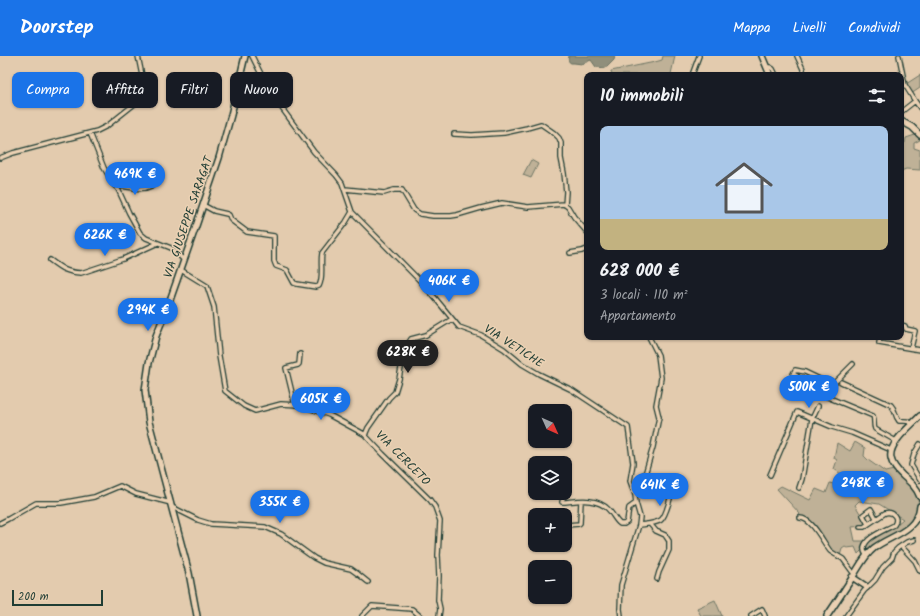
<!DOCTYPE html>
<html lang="it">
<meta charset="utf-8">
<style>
:root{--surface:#171b24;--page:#242831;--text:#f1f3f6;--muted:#9ea1a6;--line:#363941;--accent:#1a73e8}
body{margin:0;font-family:Kalam,sans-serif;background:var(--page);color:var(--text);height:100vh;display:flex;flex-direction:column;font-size:15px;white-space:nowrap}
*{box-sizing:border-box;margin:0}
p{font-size:13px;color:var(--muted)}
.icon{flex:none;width:22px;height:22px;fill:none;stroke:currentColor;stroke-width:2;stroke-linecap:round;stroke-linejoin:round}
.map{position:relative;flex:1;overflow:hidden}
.side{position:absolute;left:584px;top:16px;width:320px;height:268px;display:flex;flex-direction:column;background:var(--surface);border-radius:8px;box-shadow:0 1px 3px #0004}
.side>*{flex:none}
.hud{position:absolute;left:12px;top:16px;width:380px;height:36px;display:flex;gap:8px}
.needle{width:26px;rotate:135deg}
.buttons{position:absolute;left:528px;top:348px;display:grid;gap:8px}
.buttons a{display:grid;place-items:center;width:44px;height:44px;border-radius:8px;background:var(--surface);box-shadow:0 1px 3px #0004;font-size:20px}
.scale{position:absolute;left:12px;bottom:10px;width:91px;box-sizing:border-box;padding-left:4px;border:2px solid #1f3d34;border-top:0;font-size:11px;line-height:14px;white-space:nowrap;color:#1f3d34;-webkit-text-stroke:3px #ebd1b3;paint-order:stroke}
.price{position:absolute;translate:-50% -34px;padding:0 9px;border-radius:14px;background:var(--accent);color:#fff;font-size:13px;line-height:26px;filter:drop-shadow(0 1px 2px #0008)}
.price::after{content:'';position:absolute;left:50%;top:24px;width:12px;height:9px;margin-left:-6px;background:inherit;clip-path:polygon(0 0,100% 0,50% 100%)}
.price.active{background:#222;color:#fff}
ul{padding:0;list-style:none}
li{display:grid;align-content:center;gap:8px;height:212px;padding:0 16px}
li+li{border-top:1px solid var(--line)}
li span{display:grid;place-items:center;height:124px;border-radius:8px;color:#555}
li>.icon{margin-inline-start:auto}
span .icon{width:72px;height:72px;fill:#fffc;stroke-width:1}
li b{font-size:17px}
h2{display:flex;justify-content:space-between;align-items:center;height:48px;padding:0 16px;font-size:17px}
.tag{padding:0 14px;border-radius:8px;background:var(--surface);box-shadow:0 1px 3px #0004;font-size:14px;line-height:36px}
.tag.active{background:var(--accent);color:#fff}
header{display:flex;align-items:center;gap:24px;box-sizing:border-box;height:56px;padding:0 20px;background:var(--accent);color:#fff}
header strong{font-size:19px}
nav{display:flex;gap:22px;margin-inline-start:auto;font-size:14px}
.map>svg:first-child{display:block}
.green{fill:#bfb197;stroke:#6f7766}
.water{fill:#908f7b;stroke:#636e5f}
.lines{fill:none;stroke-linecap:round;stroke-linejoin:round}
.street-casing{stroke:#1f3d34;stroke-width:6}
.secondary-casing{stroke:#1f3d34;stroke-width:8}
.street{stroke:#ebd1b3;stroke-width:3.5}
.secondary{stroke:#ebd1b3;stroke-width:5}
.labels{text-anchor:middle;stroke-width:3;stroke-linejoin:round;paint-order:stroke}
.street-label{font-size:12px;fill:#1f3d34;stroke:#ebd1b3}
</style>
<header>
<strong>Doorstep</strong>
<nav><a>Mappa</a><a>Livelli</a><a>Condividi</a></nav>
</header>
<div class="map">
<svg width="920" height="560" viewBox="0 0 920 560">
<rect width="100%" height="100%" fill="#e3cbae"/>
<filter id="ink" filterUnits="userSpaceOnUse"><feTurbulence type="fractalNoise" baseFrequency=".025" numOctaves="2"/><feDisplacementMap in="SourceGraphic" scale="8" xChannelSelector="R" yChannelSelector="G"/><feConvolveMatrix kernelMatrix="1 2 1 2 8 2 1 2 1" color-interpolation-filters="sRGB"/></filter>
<g filter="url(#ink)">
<path class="green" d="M663 0H675L671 18 672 19H612L611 15 655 6 662 4Z
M920 19V32L911 38 906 28Z
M915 79 920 84 914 87V92L920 94V114L906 113 901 115V86L905 87 906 82Z
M531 104 538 108 531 122 523 119Z
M855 386 865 392 864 400 868 404 885 416 894 414 908 427 918 440 919 450 916 459 913 464 906 471 867 496 865 492C871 478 892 474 903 463L879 448 859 445 855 449 866 467 864 470 852 471 855 485H864L862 494 858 498 855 491 847 492 845 491 842 493 840 500C826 493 815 464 803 461 802 460 798 461 797 461L800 458 777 433 781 430 810 444 816 433 826 437 830 427 840 430 844 423 841 418 834 413 837 404 834 402 837 387 850 395Z
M715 544 722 560H701L697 552Z"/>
<path class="water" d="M569 0H615L614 4 606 12 596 11 591 4 582 8 574 7H571C568 6 568 3 569 0Z"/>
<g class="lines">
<g class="street-casing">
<path id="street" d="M252 0 264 24 278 47 314 96 336 119 342 127 352 156 426 231 459 271 481 279 504 293 522 308 539 318 572 334 628 371 633 407 630 425 635 439 636 447 640 461 639 469 621 529 620 553 621 560
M797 0 803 13V19
M899 0 905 29 915 45 901 56
M767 11H770L773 13 776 19
M692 19 699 0
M915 45 920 52
M90 77 104 112 115 130 118 133 129 157 140 177 146 182 171 192 184 204
M454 78 472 79 504 77 527 72 541 68 554 77 559 82 561 87V102L564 117 566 136 565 149
M0 102 13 97 97 75 107 70 146 39 138 0
M115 130C127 129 140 136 151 130
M345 133 384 137 394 134H402L414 154 420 158 433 160H451L457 159 481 152 502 147 528 151 564 148 568 151 574 161 587 176
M203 149 214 155 227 158 229 159 231 164 247 176 274 180V205L276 210 287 214 294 227 297 228 316 231 319 230C324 221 320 208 322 197L346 166 352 156
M570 197 582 195 587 193
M50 204C62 213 66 216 81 217L123 203 158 187
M181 214 207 230 214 251 219 300 225 335 244 350 255 355 281 348 299 349 329 359 364 378 383 398 430 444 435 451 440 465 438 499 439 520 438 544 440 553 439 560
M901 269 905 270 906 273 915 275 911 292
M880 281 879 287 920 294
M797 320 793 318 795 314 805 316 832 329 825 340 873 360C875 364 873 368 875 373L896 385
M841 326 891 349C896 354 894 359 899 365 905 365 908 364 912 368
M832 329 853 308
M295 349 286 312 298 309 299 308 300 298
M365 379 368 372 389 342 395 336 399 323 403 301 405 293 411 283 426 279 452 263
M920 388 914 398 911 409 920 424
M770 419 797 356 832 371 852 377 891 394
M799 432 802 423 812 363 818 350
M563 437 564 439 562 446C578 445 596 441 608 453 613 458 615 464 620 468H624L627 466 629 452 636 447
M635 439 641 429 646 415 653 391 659 361 656 349 661 322 658 299 649 281
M172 451 198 464 211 468 265 471 281 478 314 502 324 507 351 513 358 518 368 526
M800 462C812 462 823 486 830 495L833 497 843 503 854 518
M0 467 8 463 36 447H61L94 441 120 430 136 438 171 447
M650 468 656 475 665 479 669 485V494L659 516 657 523
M868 468 863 459 871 453 876 462
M567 469 579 468 580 467 581 445
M639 469C646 468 655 468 661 464 667 459 672 435 674 427
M860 471H864L885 457C893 455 899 462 894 469 884 475 856 484 866 499
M901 490 915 505 920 515
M362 560 372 550 412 553 420 560
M751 560 762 553 765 560
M846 560 864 535 875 524 883 511 892 502 894 496 898 492 907 486 914 484"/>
</g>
<g class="secondary-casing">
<path id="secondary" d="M762 0 770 19
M901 65 912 71 920 79
M920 360C911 370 888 387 891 402 892 409 898 415 903 420 910 426 917 432 920 441
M852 521 867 531
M197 560 189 517 149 366 145 334 149 307 156 280 169 247 195 173 219 102 231 59 245 0
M827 560C836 547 845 533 854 519 860 509 865 499 874 492 891 479 917 476 920 450"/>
</g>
<use href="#street" class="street"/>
<use href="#secondary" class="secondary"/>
</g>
</g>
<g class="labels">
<g class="street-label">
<text transform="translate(188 161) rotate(-71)" y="4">VIA GIUSEPPE SARAGAT</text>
<text transform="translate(514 290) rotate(33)" y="4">VIA VETICHE</text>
<text transform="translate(403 402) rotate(45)" y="4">VIA CERCETO</text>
</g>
</g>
</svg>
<div class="buttons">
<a><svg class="needle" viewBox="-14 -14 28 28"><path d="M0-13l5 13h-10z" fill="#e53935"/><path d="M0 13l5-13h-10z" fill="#9ea1a6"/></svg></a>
<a><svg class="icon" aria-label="layers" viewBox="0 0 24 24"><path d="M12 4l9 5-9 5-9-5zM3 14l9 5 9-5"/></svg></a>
<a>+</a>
<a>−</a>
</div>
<div class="scale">200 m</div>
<b class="price" style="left:135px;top:140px">469K €</b>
<b class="price" style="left:105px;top:201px">626K €</b>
<b class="price" style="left:449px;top:247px">406K €</b>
<b class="price" style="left:148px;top:276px">294K €</b>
<b class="price active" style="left:408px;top:318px">628K €</b>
<b class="price" style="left:809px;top:353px">500K €</b>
<b class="price" style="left:321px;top:365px">605K €</b>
<b class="price" style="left:863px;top:449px">248K €</b>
<b class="price" style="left:660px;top:451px">641K €</b>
<b class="price" style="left:280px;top:468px">355K €</b>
<div class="hud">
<a class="tag active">Compra</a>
<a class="tag">Affitta</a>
<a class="tag">Filtri</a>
<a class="tag">Nuovo</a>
</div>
<section class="side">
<h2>10 immobili<svg class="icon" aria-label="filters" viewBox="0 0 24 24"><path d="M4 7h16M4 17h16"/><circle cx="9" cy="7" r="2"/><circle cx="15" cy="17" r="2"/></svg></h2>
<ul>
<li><span style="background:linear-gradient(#a9c7e8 75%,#c2b280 0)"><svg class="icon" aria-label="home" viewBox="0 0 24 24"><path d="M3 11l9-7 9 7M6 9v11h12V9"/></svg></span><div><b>628 000 €</b><p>3 locali · 110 m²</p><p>Appartamento</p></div></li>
</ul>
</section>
</div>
